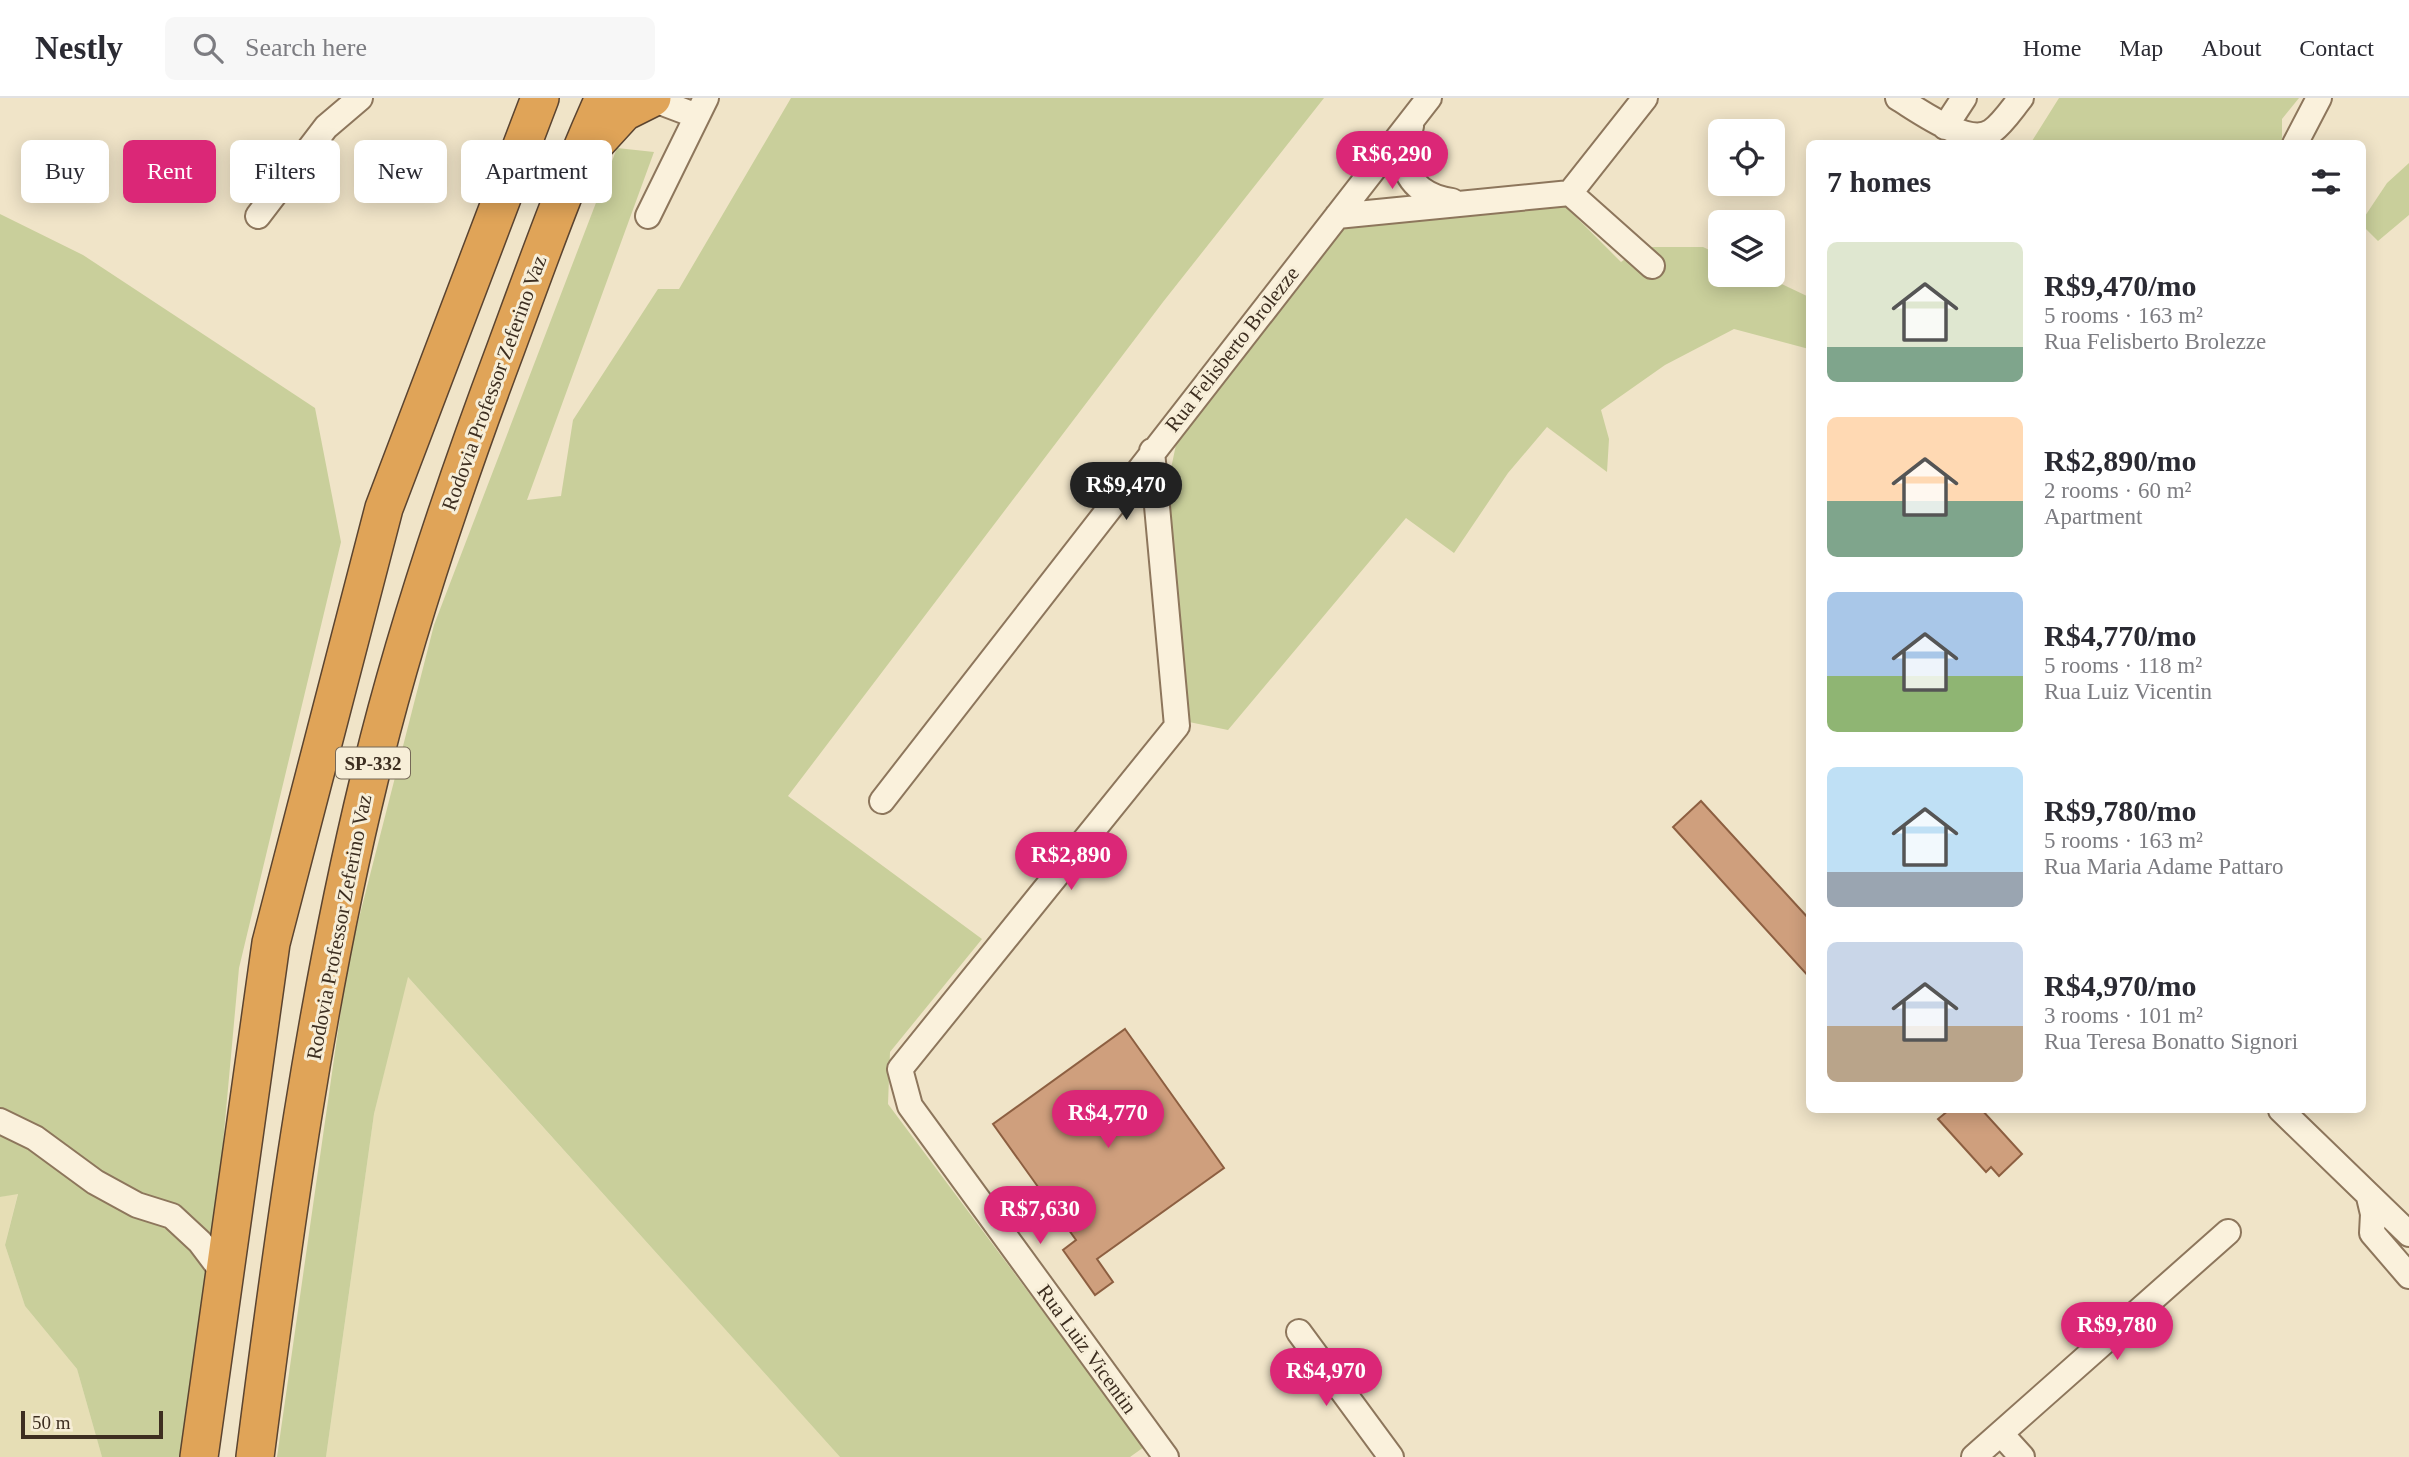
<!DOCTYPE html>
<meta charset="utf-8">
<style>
:root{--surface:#fff;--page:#f7f7f7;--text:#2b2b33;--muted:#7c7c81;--line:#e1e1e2;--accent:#db2777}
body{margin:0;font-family:"Times New Roman",serif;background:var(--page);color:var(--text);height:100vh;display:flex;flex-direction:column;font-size:26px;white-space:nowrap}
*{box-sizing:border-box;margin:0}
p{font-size:23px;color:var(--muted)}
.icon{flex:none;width:38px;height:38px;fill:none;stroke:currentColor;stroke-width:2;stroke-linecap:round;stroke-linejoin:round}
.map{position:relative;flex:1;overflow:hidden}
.panel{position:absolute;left:1806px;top:42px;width:560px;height:973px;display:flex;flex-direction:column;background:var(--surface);border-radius:10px;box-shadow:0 4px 18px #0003}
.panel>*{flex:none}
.banner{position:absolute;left:21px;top:42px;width:665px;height:63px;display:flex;gap:14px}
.fabs{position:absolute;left:1708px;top:21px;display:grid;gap:14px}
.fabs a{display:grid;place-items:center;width:77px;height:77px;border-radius:10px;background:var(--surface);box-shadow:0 4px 18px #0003;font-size:35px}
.scale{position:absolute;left:21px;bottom:18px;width:142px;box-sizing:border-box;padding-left:7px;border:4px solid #3d2e20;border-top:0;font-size:19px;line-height:24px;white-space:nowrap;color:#3d2e20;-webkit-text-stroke:5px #f7eed8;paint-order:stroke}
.price{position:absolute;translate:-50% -60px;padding:0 16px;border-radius:24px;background:var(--accent);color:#fff;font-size:23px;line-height:46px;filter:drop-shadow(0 2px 4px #0008)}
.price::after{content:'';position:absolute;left:50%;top:42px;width:21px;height:16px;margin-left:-10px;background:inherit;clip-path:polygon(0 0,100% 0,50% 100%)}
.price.on{background:#222;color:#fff}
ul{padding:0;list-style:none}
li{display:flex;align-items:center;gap:21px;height:175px;padding:0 21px}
li span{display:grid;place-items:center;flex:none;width:196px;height:140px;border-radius:10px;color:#555}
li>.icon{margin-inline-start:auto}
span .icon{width:84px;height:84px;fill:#fffc;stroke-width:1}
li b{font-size:30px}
h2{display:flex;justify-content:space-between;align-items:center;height:84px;padding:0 21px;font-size:30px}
.tag{padding:0 24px;border-radius:10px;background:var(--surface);box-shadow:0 4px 18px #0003;font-size:24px;line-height:63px}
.tag.on{background:var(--accent);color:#fff}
header{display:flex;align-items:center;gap:42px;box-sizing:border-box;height:98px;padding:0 35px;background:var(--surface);border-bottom:2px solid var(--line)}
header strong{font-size:33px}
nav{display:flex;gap:38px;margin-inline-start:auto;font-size:24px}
.search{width:490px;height:63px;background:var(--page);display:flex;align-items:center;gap:18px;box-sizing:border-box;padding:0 24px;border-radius:10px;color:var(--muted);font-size:26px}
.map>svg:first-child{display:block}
.farmland{fill:#e6deb5}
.green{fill:#c9cf9b}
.building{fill:#cf9f7d;stroke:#8d5f41;stroke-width:2}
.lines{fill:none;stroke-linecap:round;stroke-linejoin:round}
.minor-casing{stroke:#8d765c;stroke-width:28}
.highway-casing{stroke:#5b4430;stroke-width:40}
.minor{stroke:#faf1dc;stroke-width:24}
.highway{stroke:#e0a458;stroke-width:37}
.labels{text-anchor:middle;stroke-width:6;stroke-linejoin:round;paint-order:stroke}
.shield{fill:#f7eed8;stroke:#756857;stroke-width:2}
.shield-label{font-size:19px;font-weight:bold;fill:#3d2e20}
.street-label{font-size:21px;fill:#3d2e20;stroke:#f7eed8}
</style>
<header>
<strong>Nestly</strong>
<div class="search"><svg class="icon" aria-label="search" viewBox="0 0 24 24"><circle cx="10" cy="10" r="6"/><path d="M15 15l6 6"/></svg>Search here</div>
<nav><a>Home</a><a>Map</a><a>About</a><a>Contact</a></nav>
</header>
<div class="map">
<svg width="2409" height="1359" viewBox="0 0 2409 1359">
<rect width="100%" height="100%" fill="#f0e4c8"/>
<path class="farmland" d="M407 878 840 1359H326L374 1016Z
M18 1095 5 1147 25 1208 77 1271 102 1359H0V1099Z"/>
<path class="green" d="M791 0H1324L1163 204 788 698 982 841 890 954 888 1006 1144 1349 1130 1359H840L408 879 374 1016 326 1359H277L348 863 434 527 617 50 654 54 527 402 561 398 573 322 658 191H679Z
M2059 0H2299L2282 21V45H2025L2032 43Z
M2409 65V117L2378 143 2363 128V121L2387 85Z
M1564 107 1621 164 1642 149H1703L1720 157V177H1763L1809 199V251L1734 231 1665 267 1601 312 1609 341 1607 374 1547 329 1508 375 1454 455 1406 420 1228 632 1189 624 1168 385 1178 337 1341 130Z
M0 116 83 157 315 310 341 444 239 870 208 1210 185 1359H102L77 1271 25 1208 5 1147 18 1096 0 1099Z"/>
<path class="building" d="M1701 703 1810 822V880L1673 729Z
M1125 931 1224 1070 1097 1161 1113 1184 1095 1197 1063 1152 1076 1142 993 1026Z
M1949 1012H1982L2022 1056 1999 1078 1991 1069 1986 1074 1938 1021Z"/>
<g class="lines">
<g class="minor-casing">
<path id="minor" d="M1898 0C1918 12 1969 50 1992 33 2003 25 2012 11 2021 0
M652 1 697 18
M1411 28C1409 38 1403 52 1404 62 1408 88 1430 100 1452 103
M1945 29 1964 0
M2295 46 2319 0
M1570 95 1645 0
M258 118 326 29 360 0
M648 118 706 0
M1337 118 1570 95 1652 168
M1152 353 1177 628 900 971 910 1008 1166 1359
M882 703 1429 0
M2281 1012 2409 1136
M0 1023 35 1040 95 1084 137 1107 172 1118 200 1144 224 1176
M2369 1099 2373 1116 2372 1135 2409 1178
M1299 1234 1391 1359
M2002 1337 2022 1359
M1974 1359 2228 1134"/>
</g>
<g class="highway-casing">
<path id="highway" d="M592 49 624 14 652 0
M199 1359 271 845 384 410 540 0
M255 1359C284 1132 315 904 369 682 404 535 453 391 506 250 537 166 567 82 604 0"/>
</g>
<use href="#minor" class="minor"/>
<use href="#highway" class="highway"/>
</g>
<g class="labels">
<rect class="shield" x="336" y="649.5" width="74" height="31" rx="5"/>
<g class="shield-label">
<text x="373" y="672">SP-332</text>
</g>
<g class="street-label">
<text transform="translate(1232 251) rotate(-52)" y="7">Rua Felisberto Brolezze</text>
<text transform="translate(494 285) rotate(-70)" y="7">Rodovia Professor Zeferino Vaz</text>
<text transform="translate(339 829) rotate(-79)" y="7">Rodovia Professor Zeferino Vaz</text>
<text transform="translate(1087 1251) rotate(54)" y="7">Rua Luiz Vicentin</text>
</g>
</g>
</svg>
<div class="fabs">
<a><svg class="icon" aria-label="locate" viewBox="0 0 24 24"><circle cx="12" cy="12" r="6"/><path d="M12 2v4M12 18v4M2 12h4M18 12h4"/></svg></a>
<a><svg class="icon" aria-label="layers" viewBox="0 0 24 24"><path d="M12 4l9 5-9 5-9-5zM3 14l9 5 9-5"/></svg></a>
</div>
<div class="scale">50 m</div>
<b class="price" style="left:1392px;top:93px">R$6,290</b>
<b class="price on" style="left:1126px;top:424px">R$9,470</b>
<b class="price" style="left:1071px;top:794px">R$2,890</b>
<b class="price" style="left:1108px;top:1052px">R$4,770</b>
<b class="price" style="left:1040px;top:1148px">R$7,630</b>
<b class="price" style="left:2117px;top:1264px">R$9,780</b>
<b class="price" style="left:1326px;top:1310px">R$4,970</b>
<div class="banner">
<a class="tag">Buy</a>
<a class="tag on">Rent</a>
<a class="tag">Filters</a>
<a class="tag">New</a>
<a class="tag">Apartment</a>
</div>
<section class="panel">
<h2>7 homes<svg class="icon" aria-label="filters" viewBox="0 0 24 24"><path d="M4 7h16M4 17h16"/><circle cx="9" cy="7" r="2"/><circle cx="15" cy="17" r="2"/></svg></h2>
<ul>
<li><span style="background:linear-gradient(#dfe7d0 75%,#7fa58c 0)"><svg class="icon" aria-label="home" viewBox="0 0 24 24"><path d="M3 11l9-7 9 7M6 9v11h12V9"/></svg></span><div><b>R$9,470/mo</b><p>5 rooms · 163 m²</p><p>Rua Felisberto Brolezze</p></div></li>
<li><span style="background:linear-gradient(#ffd9b3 60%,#7fa58c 0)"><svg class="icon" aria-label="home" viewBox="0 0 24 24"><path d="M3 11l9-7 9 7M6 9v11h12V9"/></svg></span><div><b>R$2,890/mo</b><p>2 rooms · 60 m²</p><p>Apartment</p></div></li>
<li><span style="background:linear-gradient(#a9c7e8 60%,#8fb573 0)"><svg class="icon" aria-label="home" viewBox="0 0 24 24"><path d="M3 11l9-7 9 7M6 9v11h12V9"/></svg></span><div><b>R$4,770/mo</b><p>5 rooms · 118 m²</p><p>Rua Luiz Vicentin</p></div></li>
<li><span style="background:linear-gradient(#bfe0f5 75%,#9aa5b1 0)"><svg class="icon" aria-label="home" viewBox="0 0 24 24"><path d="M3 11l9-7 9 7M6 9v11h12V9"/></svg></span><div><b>R$9,780/mo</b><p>5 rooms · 163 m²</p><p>Rua Maria Adame Pattaro</p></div></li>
<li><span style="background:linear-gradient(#c9d6e8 60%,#b9a48a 0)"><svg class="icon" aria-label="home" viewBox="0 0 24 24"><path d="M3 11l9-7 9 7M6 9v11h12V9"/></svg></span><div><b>R$4,970/mo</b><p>3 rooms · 101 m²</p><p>Rua Teresa Bonatto Signori</p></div></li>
</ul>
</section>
</div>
